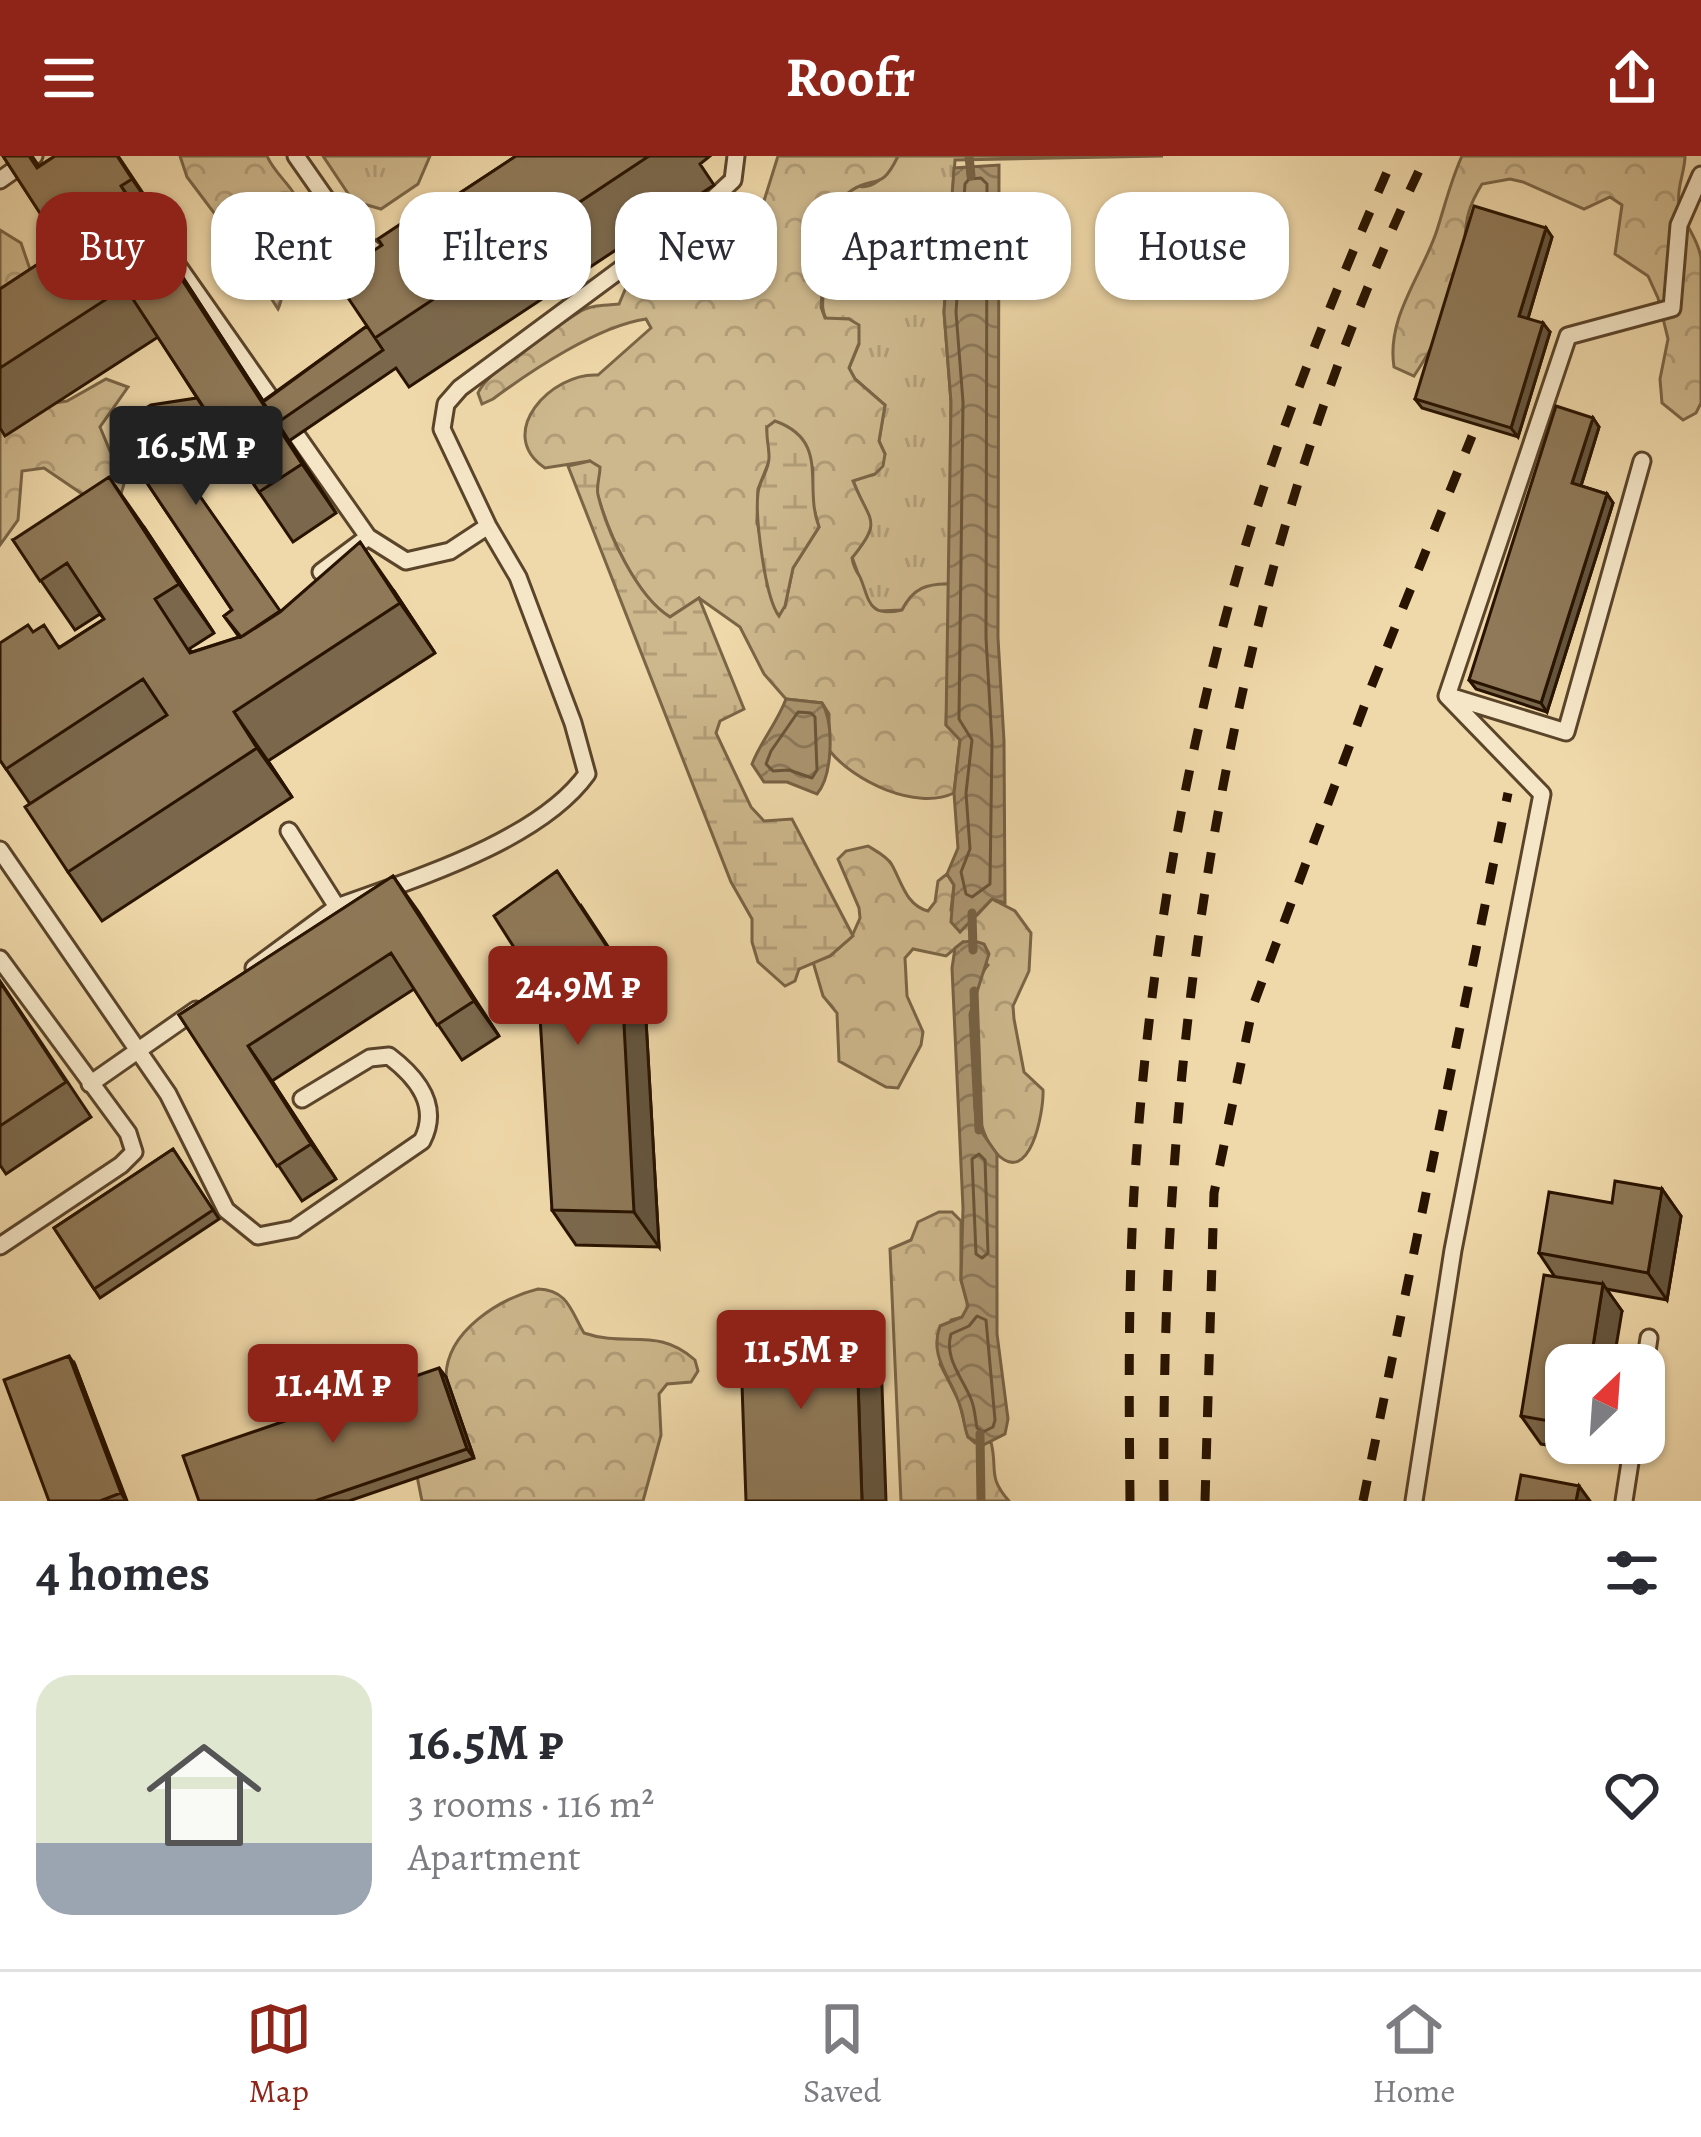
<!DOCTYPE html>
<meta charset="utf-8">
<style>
:root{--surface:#fff;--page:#f7f7f7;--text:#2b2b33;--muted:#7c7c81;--line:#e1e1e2;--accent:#8f2418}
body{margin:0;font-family:Alegreya,serif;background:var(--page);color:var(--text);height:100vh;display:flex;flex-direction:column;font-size:45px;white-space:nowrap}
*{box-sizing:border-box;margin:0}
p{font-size:39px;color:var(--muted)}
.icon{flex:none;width:66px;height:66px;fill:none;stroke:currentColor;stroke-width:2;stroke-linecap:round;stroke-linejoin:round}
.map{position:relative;height:1345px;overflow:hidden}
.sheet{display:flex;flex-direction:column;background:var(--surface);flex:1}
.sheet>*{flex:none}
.hud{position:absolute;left:36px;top:36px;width:1629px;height:108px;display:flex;gap:24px}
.needle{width:78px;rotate:25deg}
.tools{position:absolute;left:1545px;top:1188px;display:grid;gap:24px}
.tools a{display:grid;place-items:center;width:120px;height:120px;border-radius:24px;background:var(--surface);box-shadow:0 3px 9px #0004;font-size:60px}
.price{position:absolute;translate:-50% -102px;padding:0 27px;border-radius:12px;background:var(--accent);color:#fff;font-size:39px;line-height:78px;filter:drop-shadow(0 3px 6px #0008)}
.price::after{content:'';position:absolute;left:50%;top:72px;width:36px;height:27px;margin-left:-18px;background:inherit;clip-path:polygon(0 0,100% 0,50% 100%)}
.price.current{background:#222;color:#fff}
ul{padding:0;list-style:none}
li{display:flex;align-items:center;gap:36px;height:300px;padding:0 36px}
li span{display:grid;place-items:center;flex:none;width:336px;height:240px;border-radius:36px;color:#555}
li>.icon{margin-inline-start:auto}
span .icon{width:144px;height:144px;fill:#fffc;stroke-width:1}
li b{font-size:51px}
h2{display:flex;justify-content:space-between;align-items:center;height:144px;padding:0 36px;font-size:51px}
.pill{padding:0 42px;border-radius:36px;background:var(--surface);box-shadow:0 3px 9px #0004;font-size:42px;line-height:108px}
.pill.current{background:var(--accent);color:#fff}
header{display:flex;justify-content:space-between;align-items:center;height:156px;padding:0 36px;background:var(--accent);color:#fff;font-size:54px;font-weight:700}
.dock{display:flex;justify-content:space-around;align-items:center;height:168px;border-top:3px solid var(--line);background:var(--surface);font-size:33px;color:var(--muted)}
.dock a{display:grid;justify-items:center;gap:6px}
.dock .current{color:var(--accent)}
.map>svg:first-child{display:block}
.grass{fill:url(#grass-tufts);stroke:#7a6546;stroke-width:3}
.forest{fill:url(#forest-crowns);stroke:#7a6546;stroke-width:3;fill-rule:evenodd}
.wetland{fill:url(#wetland-marsh);stroke:#7a6546;stroke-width:3}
.water{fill:url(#water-waves);stroke:#776143;stroke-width:3}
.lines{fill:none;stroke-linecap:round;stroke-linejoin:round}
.shore{stroke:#6a5438;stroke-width:3}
.stream{stroke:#776143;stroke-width:9}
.service-casing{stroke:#5a442a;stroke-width:21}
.service{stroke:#f5e6c7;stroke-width:15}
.rail{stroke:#281300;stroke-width:9;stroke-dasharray:21 21;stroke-linecap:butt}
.wall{fill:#7b684c;stroke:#281300;stroke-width:3}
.shaded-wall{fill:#64553e;stroke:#281300;stroke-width:3}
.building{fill:#8f7958;stroke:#281300;stroke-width:3}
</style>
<header><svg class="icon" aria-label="menu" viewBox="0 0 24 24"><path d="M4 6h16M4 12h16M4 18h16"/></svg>Roofr<svg class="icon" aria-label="share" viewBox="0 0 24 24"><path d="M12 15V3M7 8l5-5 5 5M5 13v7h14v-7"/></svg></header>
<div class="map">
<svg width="1701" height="1345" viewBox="0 0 1701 1345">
<defs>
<pattern id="grass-tufts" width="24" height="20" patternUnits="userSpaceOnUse" patternTransform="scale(3)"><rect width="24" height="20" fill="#cdb78c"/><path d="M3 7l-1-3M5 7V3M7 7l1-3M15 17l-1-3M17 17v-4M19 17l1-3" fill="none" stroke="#b09c77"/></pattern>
<pattern id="forest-crowns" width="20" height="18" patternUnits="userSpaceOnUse" patternTransform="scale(3)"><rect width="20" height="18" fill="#cdb78c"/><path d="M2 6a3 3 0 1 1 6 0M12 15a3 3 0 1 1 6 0" fill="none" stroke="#b09c77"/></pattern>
<pattern id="wetland-marsh" width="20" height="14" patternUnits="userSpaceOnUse" patternTransform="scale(3)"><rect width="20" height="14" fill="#cdb78c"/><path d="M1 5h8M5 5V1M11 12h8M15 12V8" fill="none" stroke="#b09c77"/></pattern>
<pattern id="water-waves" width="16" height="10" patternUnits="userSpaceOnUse" patternTransform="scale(3)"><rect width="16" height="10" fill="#ab9570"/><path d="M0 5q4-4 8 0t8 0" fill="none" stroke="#8b785a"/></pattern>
</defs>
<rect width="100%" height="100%" fill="#efd8a9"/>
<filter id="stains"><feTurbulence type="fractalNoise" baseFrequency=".00167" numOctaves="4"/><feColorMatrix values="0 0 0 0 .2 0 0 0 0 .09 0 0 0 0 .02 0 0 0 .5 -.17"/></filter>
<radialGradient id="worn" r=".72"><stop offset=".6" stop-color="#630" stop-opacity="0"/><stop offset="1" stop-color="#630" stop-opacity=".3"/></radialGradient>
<path class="grass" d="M323 0H430L418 28 381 53 353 45Z
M898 0H1163L955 4 944 156 951 246V428C932 427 911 436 902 454L879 455 869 448 852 401C884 364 868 366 853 324L875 318 885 298 879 285 885 249 855 223 849 212 859 188 849 163H826C820 150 824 144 823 131 822 116 815 103 810 89 817 73 838 43 852 34 864 26 857 34 871 29 883 24 892 11 898 0Z"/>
<path class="forest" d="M180 0H267C278 25 303 34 300 64L273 85 266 101C276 119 288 132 278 153L227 74 187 21Z
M778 0H898C881 36 875 19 852 34 838 43 817 73 810 89L823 125 821 151 825 162 849 163 859 169V187L849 212 855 223 885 249 879 285 885 298 883 310 875 318 853 325C869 366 884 363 852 402 853 409 856 415 860 421 870 444 867 462 902 454 913 432 927 427 951 428L946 569 960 584 954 637C916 655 853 625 829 594V558L822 547 786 543 764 518 740 471 699 442 670 461C636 440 609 378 598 340 593 323 603 326 590 305L545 312C494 278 551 216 598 219L651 172 646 163C598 170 532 214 493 243L482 248 478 237C489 213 557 170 581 155 592 149 606 149 619 148L627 129 624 119 631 110 679 102 763 48ZM767 272 813 312 812 346 819 371 793 412 785 450 767 430 768 419 757 365 758 333 770 303Z
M1462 0H1685C1685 16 1676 33 1679 48 1683 68 1698 81 1701 102V247L1696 257 1683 264 1662 247 1660 223 1668 183 1658 142 1648 120 1615 98 1622 49 1610 41 1584 53 1523 26 1510 23 1482 28C1460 64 1469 72 1461 108 1452 147 1436 188 1414 220L1394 211C1386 161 1423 118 1437 74 1445 49 1451 24 1462 0Z
M0 74 21 87 34 125 0 156Z
M106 223 128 231 100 271 110 295 127 318 120 341 97 348 44 312 22 315 18 364 0 389V275L28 265 42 249 67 245Z
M868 690C876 695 888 701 892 709 902 727 906 749 928 755L935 746 938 725 947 718 954 729 951 754 977 759 992 743 1015 755 1031 777 1029 815 1013 850 1014 863 1024 916 1043 934C1044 955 1030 1033 996 997 967 967 961 839 988 809L963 786 946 800 913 793 905 802 907 840 923 876 921 889 898 932 886 931 839 905 837 857 823 840 813 806 830 800 852 780 860 762 859 752 838 703 846 695Z
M939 1056H952L961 1065V1124L968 1150 963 1161 951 1164 940 1208 959 1245 968 1281 975 1287 991 1286C998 1314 987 1320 1009 1345H901L890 1093 911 1084 918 1066Z
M538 1133C568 1134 571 1155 584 1177 627 1192 657 1170 695 1204L698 1215 691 1226 667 1228 659 1238 661 1279 643 1345H422L417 1320 473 1302C467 1282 446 1239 446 1220 447 1175 499 1143 538 1133Z"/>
<path class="wetland" d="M775 265C831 285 803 330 819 371L793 412 785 450 779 460C765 442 755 361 758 337 759 324 770 314 769 300 769 290 766 282 767 271Z
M590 305 600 311C600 321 596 330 598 339 607 376 637 441 670 461L699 442 744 553 720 565 716 577 751 651 764 665 792 663 853 780 830 800 799 813 795 825 785 830 758 806 752 786V763L731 726 568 310Z"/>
<path class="water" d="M999 9 998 482 1004 585 1005 747 992 743 960 776 951 766 954 729 947 718 958 692 954 637 960 584 946 569 951 246 944 156 954 12Z
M786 543 822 547C834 567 833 619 817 638L787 626H764L752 608C761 585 777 567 786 543Z
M974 785 984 788 989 798 970 858 975 954 981 975 997 998V1178L1008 1263 1005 1278 983 1289 968 1281C964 1271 964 1262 961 1253 953 1223 928 1202 940 1170L962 1161 968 1150 961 1124 963 1052 952 812 955 792 963 786Z"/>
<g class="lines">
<path class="shore" d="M981 22 987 28 986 482 992 586 990 728 972 741 966 738 961 716 970 693 966 637 972 584 959 563 963 246 956 156 965 28 969 23Z
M798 556 811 557 815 561 817 614 812 622 789 614 773 615 766 608 771 595Z
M979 998 985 1004 988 1097 982 1102 976 1098 972 1003Z
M977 1160 986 1164 995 1264 993 1271 983 1276 977 1272C975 1262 975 1252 971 1243 962 1221 944 1202 951 1178L969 1170Z"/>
<path class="stream" d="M969 0 971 20
M972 757 973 794
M974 835 979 974
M980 1278 981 1345"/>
<g class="service-casing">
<path id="service" d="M296 0 347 73 381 100 390 98
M0 24 34 0
M147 66 368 381 321 416
M368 381 406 405 450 395 488 370
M1447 540 1568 180 1672 152 1679 69 1701 19
M1449 540 1566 576 1642 305
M0 694 168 938 226 1054 258 1080 294 1073 422 985C440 950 418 922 389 900L370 902 302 943
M337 751C414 723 539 685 587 618L573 567 518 421 488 370 442 273 446 248 460 232 702 53 733 24 736 0
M0 803 128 977 134 996 121 1009 0 1090
M254 812 337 751 289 675
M90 928 196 854
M1644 1216 1649 1182
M1414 1345 1453 1094 1542 638 1447 540
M1624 1345 1633 1287"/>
</g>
<use href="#service" class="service"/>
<path class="rail" d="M1130 1345C1129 1242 1128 1139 1134 1036 1147 819 1184 599 1245 391 1285 257 1338 128 1394 0
M1164 1345C1160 885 1225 418 1426 0
M1205 1345 1214 1037 1253 850 1372 529 1472 280
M1363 1345 1508 637"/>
</g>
<path class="wall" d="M3 0H32L39 10 55 0H118L166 72 156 80 263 245 367 170 434 54 516 0H710L700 8 714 29 409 231 396 212 289 285 336 357 293 386 236 302 189 315 193 331 280 455 394 435 435 497 268 605 292 641 102 765 68 716 30 648 0 604 33 476 60 491 104 463 100 458 75 474 13 384 144 371 214 477 189 493 192 496 239 481 224 460 232 454 127 297 197 242 158 181 5 280 0 272V133L63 92Z
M1546 72 1552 81 1528 162 1550 176 1518 281 1422 252 1415 243Z
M1593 262 1599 271 1581 330 1607 338 1613 347 1547 556 1476 533 1469 524Z
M393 720 499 880 462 904 414 833 272 925 336 1023 302 1045 179 859Z
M582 751 645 847 659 1091 576 1089 552 1054Z
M0 825 91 961 6 1018 0 1009Z
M173 993 219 1063 100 1142 54 1072Z
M1662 1033 1681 1060 1667 1144 1606 1133 1622 1155 1566 1209V1287H1601L1600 1297 1541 1288 1521 1260 1555 1121 1539 1097Z
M75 1209 127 1345H49Z
M446 1221 474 1302 349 1345H199Z"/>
<path class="shaded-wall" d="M117 0H118L166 72 132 23Z
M121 30 156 80 336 357 302 308Z
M1546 72 1552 81 1526 169 1519 160Z
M1543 167 1550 176 1518 281 1511 272Z
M1593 262 1599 271 1579 336 1572 327Z
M170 288 189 315 193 331 174 303Z
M109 321 144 371 214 477 179 428Z
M1607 338 1613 347 1547 556 1541 547Z
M360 386 394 435 435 497 400 447Z
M234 556 268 605 292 641 257 592Z
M557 715 645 847 659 1091 634 1056Z
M393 720 418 755 499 880 474 845Z
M248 890 272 925 336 1023 311 988Z
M1662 1033 1681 1060 1667 1144 1648 1117Z
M1603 1128 1622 1155 1613 1209H1590Z
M856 1166 881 1202 886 1345H862Z
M69 1200 75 1209 126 1345 121 1337Z
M439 1212 446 1221 474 1302 467 1293Z
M1579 1330 1590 1345H1576Z"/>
<path class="building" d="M3 0H29L37 12 55 0H117L132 23 121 30 302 308 259 336 125 131 0 212V133L76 83 69 73 56 82Z
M516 0H649L375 182 334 121 382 89 378 83 431 48 434 54Z
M1474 50 1546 72 1519 160 1543 167 1511 272 1415 243Z
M367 170 383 194 277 267 263 246Z
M197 242 218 274 170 288 174 303 280 455 241 481 224 460 232 454 127 297 130 275 139 256 151 249Z
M1556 250 1593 262 1572 327 1607 338 1541 547 1469 524Z
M109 321 179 428 155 443 190 497 243 480 280 456 360 386 400 447 234 556 257 592 68 716 25 651 167 559 143 523 6 613 0 604V487L28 469 33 476 44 469 59 492 104 463 67 407 40 425 13 384Z
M557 715 621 812 634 1056 552 1054 538 829 494 760Z
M393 720 474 845 437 869 391 797 248 890 311 988 277 1010 179 859Z
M0 826 66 926 0 970Z
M173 993 213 1054 94 1133 54 1072Z
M1615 1025 1662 1033 1648 1117 1539 1097 1549 1036 1612 1047Z
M1544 1119 1603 1128 1590 1209H1566V1268L1521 1260Z
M856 1166 862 1345H746L740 1170Z
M69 1200 121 1337 100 1345H49L4 1224Z
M439 1212 467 1293 315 1345H199L183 1300Z
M1521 1319 1579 1330 1576 1345H1516Z"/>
<rect width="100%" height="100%" filter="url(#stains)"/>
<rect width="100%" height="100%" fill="url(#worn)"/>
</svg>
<div class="tools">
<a><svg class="needle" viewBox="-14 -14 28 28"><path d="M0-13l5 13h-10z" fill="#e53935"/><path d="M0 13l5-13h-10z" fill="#7c7c81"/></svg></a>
</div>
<b class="price current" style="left:196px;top:352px">16.5M ₽</b>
<b class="price" style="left:578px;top:892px">24.9M ₽</b>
<b class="price" style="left:801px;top:1256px">11.5M ₽</b>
<b class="price" style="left:333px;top:1290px">11.4M ₽</b>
<div class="hud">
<a class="pill current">Buy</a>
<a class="pill">Rent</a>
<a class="pill">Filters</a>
<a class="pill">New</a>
<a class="pill">Apartment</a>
<a class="pill">House</a>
</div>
</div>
<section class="sheet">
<h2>4 homes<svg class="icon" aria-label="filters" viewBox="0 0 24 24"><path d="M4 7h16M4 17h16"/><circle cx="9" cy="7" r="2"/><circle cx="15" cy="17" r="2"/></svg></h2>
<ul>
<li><span style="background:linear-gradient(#dfe7d0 70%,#9aa5b1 0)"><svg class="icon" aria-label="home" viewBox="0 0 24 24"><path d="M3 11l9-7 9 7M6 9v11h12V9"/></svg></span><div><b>16.5M ₽</b><p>3 rooms · 116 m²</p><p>Apartment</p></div><svg class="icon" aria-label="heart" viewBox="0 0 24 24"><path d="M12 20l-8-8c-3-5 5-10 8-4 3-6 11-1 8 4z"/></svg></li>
</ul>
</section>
<nav class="dock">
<a class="current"><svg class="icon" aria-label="map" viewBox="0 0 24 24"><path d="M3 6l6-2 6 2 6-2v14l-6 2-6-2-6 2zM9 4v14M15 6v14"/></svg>Map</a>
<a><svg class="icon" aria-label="saved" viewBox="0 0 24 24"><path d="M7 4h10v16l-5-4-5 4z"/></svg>Saved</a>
<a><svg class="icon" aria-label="home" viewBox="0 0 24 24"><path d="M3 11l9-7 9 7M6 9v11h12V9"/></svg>Home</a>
</nav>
